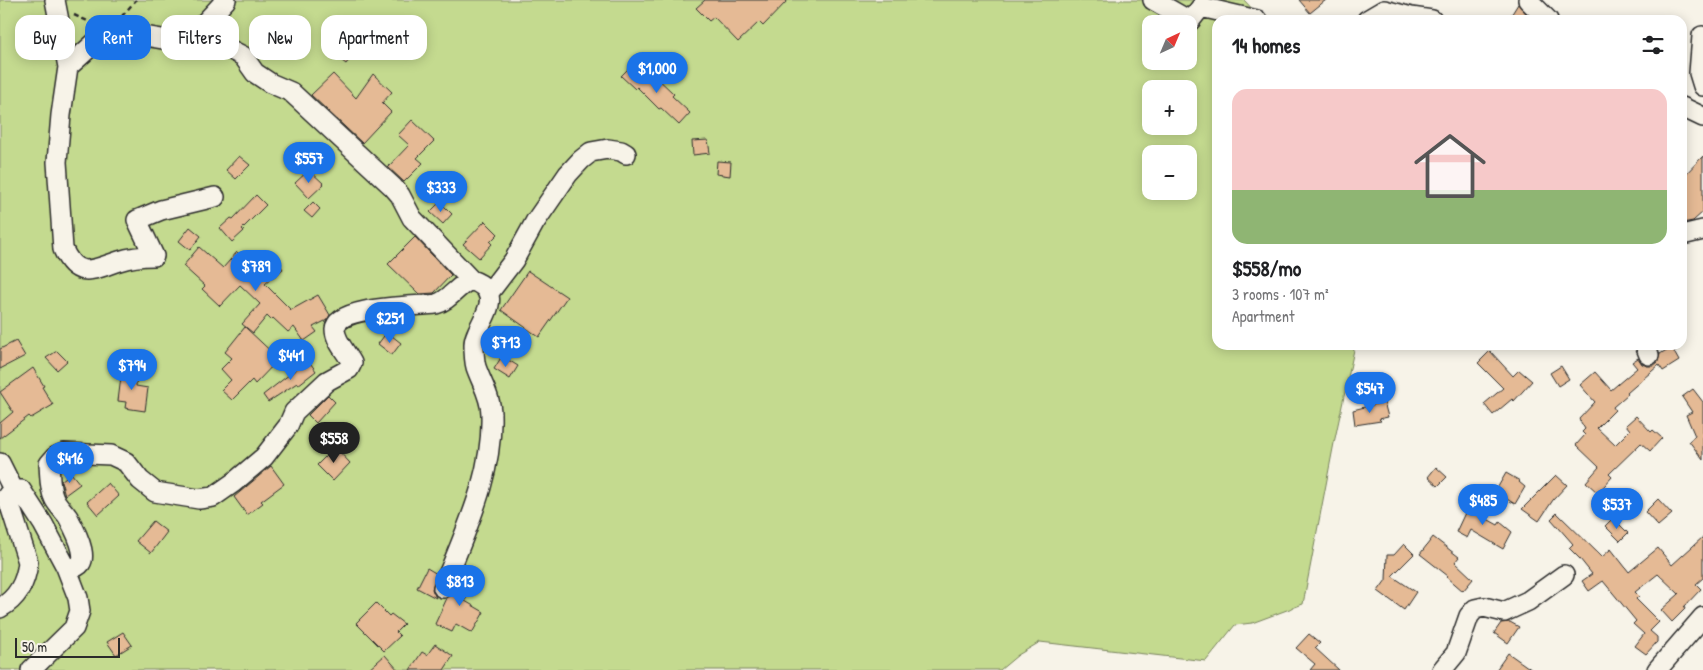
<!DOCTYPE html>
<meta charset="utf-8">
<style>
:root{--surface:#fff;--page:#f6f6f6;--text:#202124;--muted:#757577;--line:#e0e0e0;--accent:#1a73e8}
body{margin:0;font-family:"Patrick Hand",sans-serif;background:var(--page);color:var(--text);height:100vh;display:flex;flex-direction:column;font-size:19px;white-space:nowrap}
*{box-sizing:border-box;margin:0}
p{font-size:16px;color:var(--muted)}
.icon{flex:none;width:28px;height:28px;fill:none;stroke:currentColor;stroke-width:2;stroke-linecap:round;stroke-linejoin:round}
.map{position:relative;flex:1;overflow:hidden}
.sheet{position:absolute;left:1212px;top:15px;width:475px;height:335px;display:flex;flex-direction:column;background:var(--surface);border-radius:15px;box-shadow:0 2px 12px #0003}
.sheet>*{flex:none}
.guide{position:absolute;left:15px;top:15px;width:475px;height:45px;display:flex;gap:10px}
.needle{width:32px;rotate:44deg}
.fabs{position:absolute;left:1142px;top:15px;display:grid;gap:10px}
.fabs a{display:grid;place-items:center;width:55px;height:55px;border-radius:10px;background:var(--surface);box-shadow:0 2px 12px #0003;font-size:25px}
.scale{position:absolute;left:15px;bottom:12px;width:105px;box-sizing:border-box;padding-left:5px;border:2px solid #2b2b2b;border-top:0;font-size:14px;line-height:18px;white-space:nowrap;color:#2b2b2b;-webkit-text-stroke:4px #f7f3e8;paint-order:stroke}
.price{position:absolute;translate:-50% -42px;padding:0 11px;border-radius:18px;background:var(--accent);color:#fff;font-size:16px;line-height:32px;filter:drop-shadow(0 1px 2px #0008)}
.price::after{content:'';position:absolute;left:50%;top:30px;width:15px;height:11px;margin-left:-8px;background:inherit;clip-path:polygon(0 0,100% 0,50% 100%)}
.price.active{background:#222;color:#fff}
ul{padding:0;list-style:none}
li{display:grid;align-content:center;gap:10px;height:265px;padding:0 20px}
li+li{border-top:1px solid var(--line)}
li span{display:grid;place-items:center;height:155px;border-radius:15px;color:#555}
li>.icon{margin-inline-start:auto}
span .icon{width:90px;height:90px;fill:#fffc;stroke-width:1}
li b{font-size:21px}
h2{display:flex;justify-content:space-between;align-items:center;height:60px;padding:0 20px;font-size:21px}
.chip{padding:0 18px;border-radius:15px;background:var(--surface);box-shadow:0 2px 12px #0003;font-size:18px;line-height:45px}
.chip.active{background:var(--accent);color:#fff}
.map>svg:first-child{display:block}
.green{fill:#c4da8f;stroke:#78825d;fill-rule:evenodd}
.building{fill:#e5ba95;stroke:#2b2b2b}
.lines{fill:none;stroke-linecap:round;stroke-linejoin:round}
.minor-casing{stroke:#2b2b2b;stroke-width:22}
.path{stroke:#2b2b2b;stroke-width:2.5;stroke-dasharray:5 4;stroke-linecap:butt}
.minor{stroke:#f7f3e8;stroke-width:19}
</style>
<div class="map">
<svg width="1703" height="670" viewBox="0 0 1703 670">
<rect width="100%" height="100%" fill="#f7f3e8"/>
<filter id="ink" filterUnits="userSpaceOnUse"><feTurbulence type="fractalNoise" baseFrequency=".02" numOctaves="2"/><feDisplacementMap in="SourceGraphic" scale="10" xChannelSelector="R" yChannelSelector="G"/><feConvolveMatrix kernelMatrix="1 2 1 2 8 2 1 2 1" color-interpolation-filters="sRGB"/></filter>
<g filter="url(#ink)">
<path class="green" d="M0 0H1244L1256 13 1218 20V345H1355L1334 443 1303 604 1252 623 1235 625 1206 661 1040 642 1018 655 1000 670H0ZM1151 24H1189V61H1151ZM1151 89H1189V126H1151ZM1151 154H1189V191H1151Z"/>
<path class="building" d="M705 0H788L763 26 759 22 738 42 714 17 709 21 696 8Z
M1299 0H1326L1310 13Z
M1518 4 1530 18 1527 20H1508Z
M344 48 353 55 346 64 337 57Z
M632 65 647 80 653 74 674 94 672 96 690 113 679 125 661 108 659 109 637 87 635 89 621 76Z
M333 74 356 98 373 74 392 92 382 103 391 112 362 143 311 95Z
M412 120 434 141 417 158 423 163 404 182 388 167 409 145 398 135Z
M708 140 710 153 693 155 692 141Z
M239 156 250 165 236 179 226 170Z
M1703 156V212L1693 221 1682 223V201L1688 196 1682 191V178Z
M717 161 731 162 730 176 716 174Z
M309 170 324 184 309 198 295 183Z
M256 195 266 205 242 229 244 231 232 242 220 228 231 218 233 219Z
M313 202 320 209 312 218 304 211Z
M440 202 452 214 443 224 430 212Z
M485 221 498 234 490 242 492 244 479 258 463 244Z
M190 227 201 236 190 250 179 241Z
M415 237 451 275 434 293 419 294 388 264Z
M199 247 223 268 237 252 256 270 274 257 283 269 265 284 291 310 318 295 330 315 327 320 313 327 317 332 304 341 294 327 288 332 273 318 271 320 267 316 253 333 242 324 260 304 240 285 220 306 202 289 205 286 183 266Z
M528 271 567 297 539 337 501 310Z
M245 327 279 359 255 384 252 380 232 400 221 390 231 380 221 369 232 358 225 352Z
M387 332 401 343 392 355 378 344Z
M16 341 25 356 0 369V349Z
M1673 346 1676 350 1674 352 1679 361 1663 371 1659 365 1627 393 1628 394 1613 407 1615 410 1597 428 1615 445 1630 430 1626 425 1636 416 1651 432 1653 430 1662 438 1650 451 1641 443 1609 474 1612 477 1598 493 1586 482 1599 467 1576 445 1585 435 1582 432 1585 429 1579 419 1595 402 1580 385 1595 372 1611 390 1637 368 1632 362 1638 358 1642 364 1647 366H1653L1658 362 1660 354Z
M57 351 67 361 57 370 46 358Z
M1490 351 1513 376 1519 370 1532 381 1514 401 1512 399 1493 415 1484 404 1503 388 1478 363Z
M502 356 518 366 510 379 494 369Z
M308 360 316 371 298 385 297 383 268 402 263 395Z
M1561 366 1569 379 1558 386 1550 373Z
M33 368 44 386 42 387 53 405 31 418 29 416 0 438V423L13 412 0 392Z
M122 369 137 370 136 386 148 388 145 411 125 408 126 402 118 401Z
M1693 389 1703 402V460L1689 441 1695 436 1686 415 1692 412 1682 397Z
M328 395 335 402 316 423 308 415Z
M1384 402 1388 417 1379 419 1381 421 1355 425 1353 410Z
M335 447 350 463 333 481 317 465Z
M271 466 284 484 261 501 263 503 247 515 234 497Z
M1436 467 1447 477 1438 486 1428 477Z
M71 473 80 484 65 495 61 481Z
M1506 473 1520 481 1519 482 1525 487 1515 504 1495 492Z
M1556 475 1567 485 1553 500 1539 521 1522 509Z
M108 483 119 496 98 515 87 502Z
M1658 499 1672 514 1658 526 1645 512Z
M1471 500 1484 506 1480 515 1498 525 1500 522 1512 532 1503 549 1471 530 1467 538 1456 532Z
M1557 513 1602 557 1611 549 1629 572 1658 548 1672 565 1703 537V578L1696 584 1701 589 1684 607 1685 609 1672 622 1661 610 1679 594 1658 574 1635 592 1639 596 1636 599 1659 622 1650 631 1657 637V642L1646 654 1635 646 1644 634 1633 624 1636 621 1603 581 1589 591 1582 581 1592 574 1580 559 1569 548 1573 544 1551 519Z
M1613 518 1628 533 1620 541 1605 526Z
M153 521 167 532 151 553 136 541Z
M1433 537 1459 557 1455 562 1473 579 1463 591 1447 577 1448 576 1420 554Z
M1404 544 1414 554 1392 576 1416 592 1404 610 1378 591 1386 580 1387 555H1394Z
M464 567 475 571 465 601 484 612 472 633 456 624 452 632 435 624 447 598 453 592Z
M427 568 437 574 432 589 436 598 417 588Z
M376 603 389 616 391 614 404 624 396 632 400 636 384 651 356 623Z
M1510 622 1519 627 1508 643 1494 633 1501 623Z
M123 632 132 645 116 655 107 642Z
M1309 634 1320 643 1315 648 1339 670H1310L1315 664 1296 648Z
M435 644 453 656 444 670H410L422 652 427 655Z
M1508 653 1532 670H1496Z
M385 655 398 670H368Z"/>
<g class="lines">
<g class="minor-casing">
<path id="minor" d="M55 0 68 67 61 115 57 162 63 249C77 281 94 269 119 261 131 257 141 256 154 256L137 220 161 210 215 197
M1153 0 1190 21 1201 7 1257 20
M1528 0 1548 20
M1367 20 1384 10 1411 17 1432 20
M1702 36 1699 73 1703 86
M186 43 226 0
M68 67 109 30 186 43 209 42 225 47 243 56 255 73 270 83 291 92 393 187 400 195 412 218 471 280
M1682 107 1703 117
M1682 235 1703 230
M488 294 514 260 535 222 568 174 581 160 591 152 608 149 621 151 626 154
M1645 345 1649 355
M0 463 13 489 7 496 28 562C26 582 18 598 0 608
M13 489 21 490 43 524 66 567 78 598 80 611 74 628 31 670
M66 567C98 572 75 530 68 517 64 511 57 505 54 498 49 488 50 475 49 464L55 457 64 453 111 455 126 462 140 480 155 492 199 499 213 497 233 483 264 457 288 426 294 412 327 381 349 369 352 363C347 353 335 341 335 329 337 305 418 307 436 304 449 301 458 285 471 280 511 294 474 325 474 344 474 352 474 360 476 367 481 382 491 397 491 414 493 477 465 531 443 588
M1442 670 1456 653 1469 616 1475 609 1484 607 1504 612 1528 601 1564 575
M1657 670 1703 617"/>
</g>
<path class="path" d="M74 15 92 23
M122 16 136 0"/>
<use href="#minor" class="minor"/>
</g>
</g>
</svg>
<div class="fabs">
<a><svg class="needle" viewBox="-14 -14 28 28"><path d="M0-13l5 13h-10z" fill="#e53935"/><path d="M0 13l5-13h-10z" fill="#757577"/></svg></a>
<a>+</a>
<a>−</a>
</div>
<div class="scale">50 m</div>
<b class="price" style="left:657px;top:94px">$1,000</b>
<b class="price" style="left:309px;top:184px">$557</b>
<b class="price" style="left:441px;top:213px">$333</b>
<b class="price" style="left:256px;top:292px">$789</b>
<b class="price" style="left:390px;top:344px">$251</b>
<b class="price" style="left:506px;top:368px">$713</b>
<b class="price" style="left:291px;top:381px">$441</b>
<b class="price" style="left:132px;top:391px">$794</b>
<b class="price" style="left:1370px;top:414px">$547</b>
<b class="price active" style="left:334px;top:464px">$558</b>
<b class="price" style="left:70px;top:484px">$416</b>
<b class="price" style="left:1483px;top:526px">$485</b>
<b class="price" style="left:1617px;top:530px">$537</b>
<b class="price" style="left:460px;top:607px">$813</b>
<div class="guide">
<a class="chip">Buy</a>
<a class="chip active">Rent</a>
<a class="chip">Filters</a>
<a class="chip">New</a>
<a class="chip">Apartment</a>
</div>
<section class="sheet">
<h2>14 homes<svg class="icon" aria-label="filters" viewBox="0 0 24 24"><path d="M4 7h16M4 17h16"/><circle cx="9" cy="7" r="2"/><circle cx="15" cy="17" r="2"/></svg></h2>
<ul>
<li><span style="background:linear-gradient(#f6c9c9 65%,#8fb573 0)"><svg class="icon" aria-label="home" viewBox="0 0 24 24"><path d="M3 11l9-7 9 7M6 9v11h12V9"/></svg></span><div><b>$558/mo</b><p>3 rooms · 107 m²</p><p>Apartment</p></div></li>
</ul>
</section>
</div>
